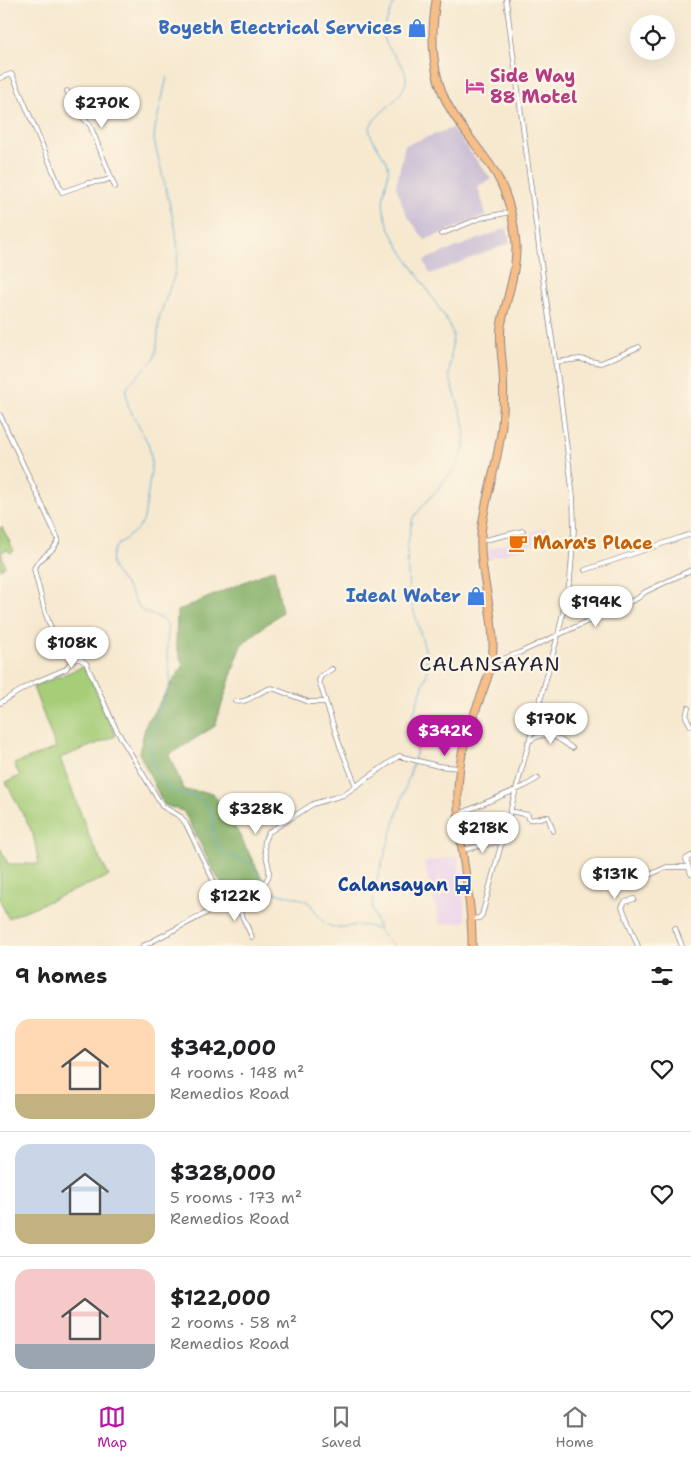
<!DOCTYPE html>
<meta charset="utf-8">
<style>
:root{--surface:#fff;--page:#f2f2f2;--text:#202124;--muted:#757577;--line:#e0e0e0;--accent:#b5179e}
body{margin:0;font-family:"Shantell Sans",sans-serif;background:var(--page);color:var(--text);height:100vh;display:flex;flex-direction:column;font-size:19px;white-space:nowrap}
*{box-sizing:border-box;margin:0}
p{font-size:16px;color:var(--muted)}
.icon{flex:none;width:28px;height:28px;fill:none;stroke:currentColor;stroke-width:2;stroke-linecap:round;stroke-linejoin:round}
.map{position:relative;height:946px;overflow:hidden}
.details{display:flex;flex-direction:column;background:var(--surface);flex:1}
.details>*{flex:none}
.fabs{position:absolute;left:630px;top:15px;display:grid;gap:10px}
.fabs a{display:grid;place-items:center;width:45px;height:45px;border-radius:50%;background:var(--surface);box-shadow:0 5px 20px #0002;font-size:25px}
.price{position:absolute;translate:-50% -42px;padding:0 11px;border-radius:18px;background:#fff;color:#222;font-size:16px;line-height:32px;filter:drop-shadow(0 1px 2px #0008)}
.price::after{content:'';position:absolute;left:50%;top:30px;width:15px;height:11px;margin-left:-8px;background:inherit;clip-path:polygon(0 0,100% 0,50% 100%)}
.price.active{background:var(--accent);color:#fff}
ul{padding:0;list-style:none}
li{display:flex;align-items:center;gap:15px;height:125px;padding:0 15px}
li+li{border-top:1px solid var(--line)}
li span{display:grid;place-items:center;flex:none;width:140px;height:100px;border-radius:15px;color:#555}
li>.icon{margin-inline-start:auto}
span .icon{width:60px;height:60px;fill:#fffc;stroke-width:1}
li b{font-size:21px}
h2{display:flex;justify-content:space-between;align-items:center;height:60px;padding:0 15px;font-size:21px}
.tab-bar{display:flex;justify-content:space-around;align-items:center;height:70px;border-top:1px solid var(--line);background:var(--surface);font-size:14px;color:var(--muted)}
.tab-bar a{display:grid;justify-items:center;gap:2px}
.tab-bar .active{color:var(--accent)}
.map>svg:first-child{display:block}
.built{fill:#ebd1eb}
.industrial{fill:#cbbfd5}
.green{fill:#a6cd78;stroke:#64785a}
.forest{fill:#84b068;stroke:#536952}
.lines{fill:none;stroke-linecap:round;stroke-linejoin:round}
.stream{stroke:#54a8d0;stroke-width:1}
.street-casing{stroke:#8c8686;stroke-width:5.5}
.highway-casing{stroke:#8c8686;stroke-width:9}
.street{stroke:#fff;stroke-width:4}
.highway{stroke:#f7be88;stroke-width:7}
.labels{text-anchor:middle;stroke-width:5;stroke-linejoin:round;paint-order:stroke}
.shop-label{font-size:18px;font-weight:bold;fill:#366cbe;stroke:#fcf5e5;text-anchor:end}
.hotel-label{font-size:18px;font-weight:bold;fill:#b23c85;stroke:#fcf5e5;text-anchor:start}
.food-label{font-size:18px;font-weight:bold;fill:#c56008;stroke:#fcf5e5;text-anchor:start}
.transit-label{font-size:18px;font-weight:bold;fill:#164399;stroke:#fcf5e5;text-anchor:end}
.quarter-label{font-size:20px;letter-spacing:1px;fill:#22223b;stroke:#fcf5e5}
</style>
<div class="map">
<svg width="691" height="946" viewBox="0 0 691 946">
<rect width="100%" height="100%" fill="#fcf5e5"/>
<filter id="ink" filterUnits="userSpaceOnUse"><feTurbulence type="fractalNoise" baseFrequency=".02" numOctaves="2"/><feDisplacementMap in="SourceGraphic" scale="10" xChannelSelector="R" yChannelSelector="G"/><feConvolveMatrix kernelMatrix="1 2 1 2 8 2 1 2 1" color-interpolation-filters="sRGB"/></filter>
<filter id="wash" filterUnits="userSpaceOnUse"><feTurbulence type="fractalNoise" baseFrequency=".0096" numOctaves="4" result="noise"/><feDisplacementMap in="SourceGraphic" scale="20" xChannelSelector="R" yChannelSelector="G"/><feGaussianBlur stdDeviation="1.12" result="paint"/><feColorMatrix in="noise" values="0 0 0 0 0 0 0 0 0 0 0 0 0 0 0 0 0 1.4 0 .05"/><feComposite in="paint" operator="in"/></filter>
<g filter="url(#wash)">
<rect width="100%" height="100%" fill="#f7e9d0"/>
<path class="built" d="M545 527 550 537 488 560V550Z
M458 856 466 921 440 925 424 862Z"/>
<path class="industrial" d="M452 128 491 179 478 186 486 215 425 240 406 214 396 186 405 145Z
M507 228 510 243 430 274 424 260Z"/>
<path class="green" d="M2 527 14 551 10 553 7 549 1 553 5 566 0 569V528Z
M85 666 116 736 60 758 91 841 109 876 8 918 0 900V848L8 864H39L33 834 6 782 20 776 14 764 56 748 33 687Z"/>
<path class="forest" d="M274 569 282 612 241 645 215 726 169 755 184 790 213 793 239 834 263 880 232 897C209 872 201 839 183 811L164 805 139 753 147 720 148 721 183 665 176 644 177 611Z"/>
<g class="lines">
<path class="stream" d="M167 77 155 129 154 140 176 231 178 254 174 276 159 318 157 347 154 359 130 383 126 390 128 406 148 443 151 457V471L144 519C138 535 116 540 112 554 111 559 111 565 113 569 117 575 123 581 127 587 133 595 136 606 144 612 151 616 163 616 167 624 169 631 167 640 167 647 167 657 169 667 170 677 171 686 166 694 163 702 150 733 143 754 165 783 177 799 193 792 205 802 218 813 209 832 217 845 224 857 240 856 250 863 256 867 259 875 263 881
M265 885C273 897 292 894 304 900 315 904 317 920 328 925 343 932 362 919 377 930
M394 946 379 931 372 908 374 889 416 754 417 739 414 712 427 673V656L409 594 407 547 413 518 456 467 464 449 465 426 449 375 453 334 448 322C436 304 425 286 413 268 401 249 388 232 384 210 380 195 391 176 388 165 385 155 368 138 370 128 372 115 405 99 406 80 407 61 383 51 384 33 385 22 392 10 395 0"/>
</g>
</g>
<g filter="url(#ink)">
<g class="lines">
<g class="street-casing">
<path id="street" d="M0 78 11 74 13 76 62 192 88 183 104 181 111 178
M67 91 79 114 90 125 115 187
M441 234 481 218 511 212
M555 362 580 359 601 363 639 347
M0 415 58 539C56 552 39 556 34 569L45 612 58 647 61 652 72 660 80 659 86 663 116 729 162 806 181 817 186 824 215 884 226 903
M481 541 523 531
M585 570 691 534
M492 663 519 653 638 598 645 592 691 570
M332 669 321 676 319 681 340 746 356 786
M235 701C247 705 259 690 272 688L309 702H325
M0 703 31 684 66 669 72 660
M688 708 686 717 691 726
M528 742C546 728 557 737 572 748
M510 811 528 815 529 819C536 821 541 816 548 817L553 831
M459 814 525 786 538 778
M463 850 495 842 501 843
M691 856 686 859 691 874
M638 880 667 867H688
M234 899 252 937
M634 899 625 902 622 907 638 946
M472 919 479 918 482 915 558 635 570 580 574 529 573 497 560 393 544 285 506 0
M675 928 682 946
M143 946 264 883C279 870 255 849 269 832L313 804 343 795 399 756 438 766 459 768"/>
</g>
<g class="highway-casing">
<path id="highway" d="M436 0C431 33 431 70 446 101 459 128 481 149 496 174 508 195 514 220 516 244 517 273 506 299 501 326 499 341 502 356 503 371 504 389 504 406 502 424 499 462 484 498 481 535 479 573 494 610 493 648 492 670 484 688 476 709 467 730 461 752 459 775 453 832 473 889 472 946"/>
</g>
<use href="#street" class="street"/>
<use href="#highway" class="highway"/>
</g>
</g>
<defs>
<g id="shop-bare" transform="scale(1.5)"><path d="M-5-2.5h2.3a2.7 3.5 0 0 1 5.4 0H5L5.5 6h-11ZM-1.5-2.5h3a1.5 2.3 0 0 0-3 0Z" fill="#3f7fe0" stroke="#fcf5e5" stroke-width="2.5" paint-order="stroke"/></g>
<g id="hotel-bare" transform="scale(1.5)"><path d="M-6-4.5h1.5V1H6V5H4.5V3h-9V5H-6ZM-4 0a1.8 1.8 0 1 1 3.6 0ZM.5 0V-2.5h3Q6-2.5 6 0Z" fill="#d1479c" stroke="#fcf5e5" stroke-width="2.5" paint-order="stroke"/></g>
<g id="cafe-bare" transform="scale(1.5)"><path d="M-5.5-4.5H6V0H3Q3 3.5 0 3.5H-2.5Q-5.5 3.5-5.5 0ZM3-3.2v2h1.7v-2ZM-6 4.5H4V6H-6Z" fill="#e8710a" stroke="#fcf5e5" stroke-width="2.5" paint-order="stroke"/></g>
<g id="bus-bare" transform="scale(1.5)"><path d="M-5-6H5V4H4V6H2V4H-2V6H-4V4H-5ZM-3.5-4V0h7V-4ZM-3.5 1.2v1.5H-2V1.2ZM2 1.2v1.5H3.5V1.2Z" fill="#1a4fb4" stroke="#fcf5e5" stroke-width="2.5" paint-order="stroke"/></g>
</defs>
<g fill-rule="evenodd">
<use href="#shop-bare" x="417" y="28"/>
<use href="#hotel-bare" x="475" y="86"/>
<use href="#cafe-bare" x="518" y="543"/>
<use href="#shop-bare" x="476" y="596"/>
<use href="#bus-bare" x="463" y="885"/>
</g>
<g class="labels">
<g class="shop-label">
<text x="402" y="34">Boyeth Electrical Services</text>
<text x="461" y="602">Ideal Water</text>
</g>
<g class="hotel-label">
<text x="490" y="82">Side Way<tspan x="490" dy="21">88 Motel</tspan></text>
</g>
<g class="food-label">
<text x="533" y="549">Mara's Place</text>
</g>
<g class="transit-label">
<text x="448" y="891">Calansayan</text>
</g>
<g class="quarter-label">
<text x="490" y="671">CALANSAYAN</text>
</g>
</g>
</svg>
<div class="fabs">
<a><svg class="icon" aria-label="locate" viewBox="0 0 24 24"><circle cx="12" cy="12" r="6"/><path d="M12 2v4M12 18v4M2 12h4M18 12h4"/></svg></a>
</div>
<b class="price" style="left:102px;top:129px">$270K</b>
<b class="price" style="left:596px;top:628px">$194K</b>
<b class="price" style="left:72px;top:669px">$108K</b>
<b class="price" style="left:551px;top:745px">$170K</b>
<b class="price active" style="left:445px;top:757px">$342K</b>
<b class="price" style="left:256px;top:835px">$328K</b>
<b class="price" style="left:483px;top:854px">$218K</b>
<b class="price" style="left:615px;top:900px">$131K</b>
<b class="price" style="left:235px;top:922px">$122K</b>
</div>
<section class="details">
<h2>9 homes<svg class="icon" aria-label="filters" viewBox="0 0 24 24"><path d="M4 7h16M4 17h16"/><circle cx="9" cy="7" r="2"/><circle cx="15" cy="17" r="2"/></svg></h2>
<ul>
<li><span style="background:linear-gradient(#ffd9b3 75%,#c2b280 0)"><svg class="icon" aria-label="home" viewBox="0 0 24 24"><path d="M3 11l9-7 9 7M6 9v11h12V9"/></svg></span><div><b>$342,000</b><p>4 rooms · 148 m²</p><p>Remedios Road</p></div><svg class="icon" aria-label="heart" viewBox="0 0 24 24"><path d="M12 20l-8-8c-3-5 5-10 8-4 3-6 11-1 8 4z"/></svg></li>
<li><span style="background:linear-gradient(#c9d6e8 70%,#c2b280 0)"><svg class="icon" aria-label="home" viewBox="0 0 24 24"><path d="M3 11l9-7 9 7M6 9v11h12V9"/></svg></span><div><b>$328,000</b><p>5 rooms · 173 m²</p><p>Remedios Road</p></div><svg class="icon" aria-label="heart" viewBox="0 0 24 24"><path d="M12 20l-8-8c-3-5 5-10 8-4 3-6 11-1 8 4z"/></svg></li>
<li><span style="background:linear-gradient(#f6c9c9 75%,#9aa5b1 0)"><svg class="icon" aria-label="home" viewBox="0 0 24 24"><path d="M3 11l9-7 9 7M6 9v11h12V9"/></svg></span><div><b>$122,000</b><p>2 rooms · 58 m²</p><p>Remedios Road</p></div><svg class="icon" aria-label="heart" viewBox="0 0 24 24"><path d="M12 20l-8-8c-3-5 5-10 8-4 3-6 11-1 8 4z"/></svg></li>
</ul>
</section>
<nav class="tab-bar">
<a class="active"><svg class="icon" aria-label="map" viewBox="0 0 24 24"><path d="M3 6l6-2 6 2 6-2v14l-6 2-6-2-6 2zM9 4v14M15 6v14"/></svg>Map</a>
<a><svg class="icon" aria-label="saved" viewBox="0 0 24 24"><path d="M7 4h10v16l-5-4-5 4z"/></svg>Saved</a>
<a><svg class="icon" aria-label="home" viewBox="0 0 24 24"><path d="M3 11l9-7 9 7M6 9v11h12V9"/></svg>Home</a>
</nav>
